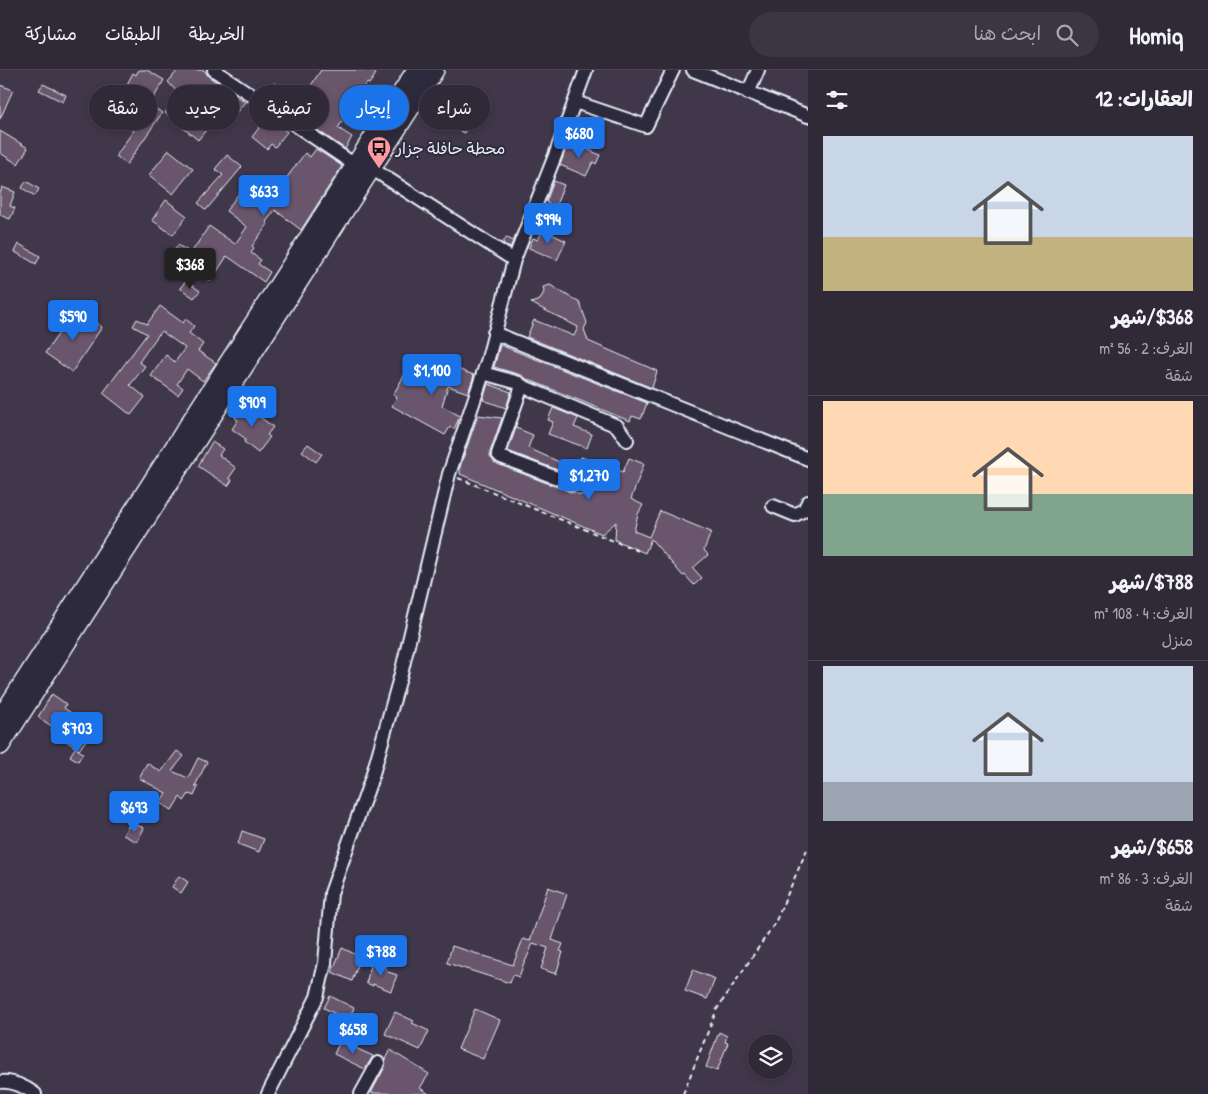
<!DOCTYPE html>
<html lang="ar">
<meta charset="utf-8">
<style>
:root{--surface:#302938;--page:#3c3543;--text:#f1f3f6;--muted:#a8a6ae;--line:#4b4553;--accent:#1a73e8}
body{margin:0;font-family:"Patrick Hand","Playpen Sans Arabic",sans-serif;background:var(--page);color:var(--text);direction:rtl;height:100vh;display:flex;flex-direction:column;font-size:19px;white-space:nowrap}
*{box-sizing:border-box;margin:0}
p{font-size:16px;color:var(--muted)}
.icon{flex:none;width:28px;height:28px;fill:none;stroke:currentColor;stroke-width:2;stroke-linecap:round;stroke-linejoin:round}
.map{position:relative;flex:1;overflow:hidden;direction:ltr}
.details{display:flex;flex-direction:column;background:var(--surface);width:400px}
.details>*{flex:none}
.banner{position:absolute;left:15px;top:15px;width:475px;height:45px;direction:rtl;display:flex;gap:10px}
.controls{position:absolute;left:748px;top:964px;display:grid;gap:10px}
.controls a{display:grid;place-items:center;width:45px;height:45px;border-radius:50%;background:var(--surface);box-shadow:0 2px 8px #0003,0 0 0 1px var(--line);font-size:25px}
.price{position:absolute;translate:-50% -42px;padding:0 11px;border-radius:5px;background:var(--accent);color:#fff;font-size:16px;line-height:32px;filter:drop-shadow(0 1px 2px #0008)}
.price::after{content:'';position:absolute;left:50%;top:30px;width:15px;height:11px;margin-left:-8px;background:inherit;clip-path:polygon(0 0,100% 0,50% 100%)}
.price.active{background:#222;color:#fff}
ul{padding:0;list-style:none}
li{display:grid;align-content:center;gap:10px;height:265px;padding:0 15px}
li+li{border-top:1px solid var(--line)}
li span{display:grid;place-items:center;height:155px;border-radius:0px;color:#555}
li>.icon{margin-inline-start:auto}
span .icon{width:90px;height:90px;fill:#fffc;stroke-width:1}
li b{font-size:21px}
h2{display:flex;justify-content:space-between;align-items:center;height:60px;padding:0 15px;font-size:21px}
.chip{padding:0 18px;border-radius:22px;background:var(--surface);box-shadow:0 2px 8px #0003,0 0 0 1px var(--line);font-size:18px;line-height:45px}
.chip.active{background:var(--accent);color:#fff}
header{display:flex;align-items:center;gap:30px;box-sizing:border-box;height:70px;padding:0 25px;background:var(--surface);border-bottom:1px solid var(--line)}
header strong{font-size:24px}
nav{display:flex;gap:28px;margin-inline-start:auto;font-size:18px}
.search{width:350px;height:45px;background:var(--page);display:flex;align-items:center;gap:12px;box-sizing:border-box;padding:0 18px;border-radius:28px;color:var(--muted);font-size:19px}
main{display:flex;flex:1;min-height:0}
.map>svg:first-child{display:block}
.building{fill:#69556c;stroke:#e8f1f8;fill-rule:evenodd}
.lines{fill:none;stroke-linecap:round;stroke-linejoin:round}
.minor-casing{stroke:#e8f1f8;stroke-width:16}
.highway-casing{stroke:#e8f1f8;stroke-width:22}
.path{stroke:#e8f1f8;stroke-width:2;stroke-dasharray:5 4;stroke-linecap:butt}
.minor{stroke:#2f2a3d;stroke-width:12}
.highway{stroke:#2f2a3d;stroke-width:19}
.labels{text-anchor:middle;stroke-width:4;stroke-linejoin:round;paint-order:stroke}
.poi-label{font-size:16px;fill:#e8f1f8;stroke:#2f2a3d;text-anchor:start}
</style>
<header>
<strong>Homiq</strong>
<div class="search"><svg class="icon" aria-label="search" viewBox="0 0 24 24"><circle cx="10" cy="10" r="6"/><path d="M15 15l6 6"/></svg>ابحث هنا</div>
<nav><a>الخريطة</a><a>الطبقات</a><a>مشاركة</a></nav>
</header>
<main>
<section class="details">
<h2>العقارات: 12<svg class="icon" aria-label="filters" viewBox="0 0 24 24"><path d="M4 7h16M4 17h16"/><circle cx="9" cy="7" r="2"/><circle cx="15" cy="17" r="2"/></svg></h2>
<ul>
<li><span style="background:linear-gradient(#c9d6e8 65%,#c2b280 0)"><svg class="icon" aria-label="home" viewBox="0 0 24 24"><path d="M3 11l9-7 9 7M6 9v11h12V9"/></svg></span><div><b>$368/شهر</b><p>الغرف: 2 · 56 m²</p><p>شقة</p></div></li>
<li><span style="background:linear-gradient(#ffd9b3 60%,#7fa58c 0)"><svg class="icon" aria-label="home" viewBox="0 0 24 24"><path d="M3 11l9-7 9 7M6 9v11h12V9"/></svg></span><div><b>$788/شهر</b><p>الغرف: 4 · 108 m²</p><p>منزل</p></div></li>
<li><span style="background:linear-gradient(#c9d6e8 75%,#9aa5b1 0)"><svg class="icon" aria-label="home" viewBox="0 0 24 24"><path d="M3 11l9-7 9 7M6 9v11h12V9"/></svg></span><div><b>$658/شهر</b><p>الغرف: 3 · 86 m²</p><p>شقة</p></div></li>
</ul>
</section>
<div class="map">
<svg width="808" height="1024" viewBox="0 0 808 1024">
<rect width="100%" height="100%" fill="#40374b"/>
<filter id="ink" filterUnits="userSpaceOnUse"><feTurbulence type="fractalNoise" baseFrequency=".02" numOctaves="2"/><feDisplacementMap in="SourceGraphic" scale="10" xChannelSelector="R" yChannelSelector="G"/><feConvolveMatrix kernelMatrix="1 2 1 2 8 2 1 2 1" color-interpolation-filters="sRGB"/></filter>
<g filter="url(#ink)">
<path class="building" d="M139 0H147L164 10 149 36 123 22 133 3 136 5Z
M178 0H204L209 7 245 32 228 53 218 45 198 70 165 43 179 24 168 12ZM197 17 212 29 198 47 181 33Z
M321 0H370L376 4 369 14 367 13 357 27 338 58 352 67 345 79 310 55 317 45 312 42 323 25 310 17Z
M274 13 300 30 295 39 288 35 286 39 266 25Z
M43 14 66 25 63 32 39 20Z
M0 15 13 20 0 49Z
M460 32 475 40 464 63 449 56Z
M151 35 162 43 127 94 116 86Z
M268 46 287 62 275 77 271 74 267 79 252 67Z
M0 61 28 78 18 94 0 83Z
M569 71 600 85 596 94 593 92 586 106 560 95Z
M316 79 342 96 301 160 275 140 266 152 268 154 252 176 254 178 251 183 261 190 258 194 270 202 264 212 227 186 211 211 172 184 178 175 191 183 209 156 235 174 247 157 226 141 245 115 268 133 305 83 310 87Z
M169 80 193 99 173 124 149 105Z
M227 85 242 97 206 140 198 133 223 105 215 99Z
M26 111 39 119 35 126 22 118Z
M554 111 564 115 549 153 542 149 549 134 546 132Z
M2 117 15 122 10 136 15 138 10 149 0 145V124Z
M166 130 187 146 173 165 152 150Z
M543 160 566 171 557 190 529 178 533 168 538 170Z
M506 167 513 171 510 178 503 173Z
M19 174 40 186 36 194 15 182Z
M186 211 200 221 194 228 180 218Z
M550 215 580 233 587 253 584 259 588 271 657 301 652 318 527 267 534 250 574 266 578 257 531 233 540 230 544 222 543 217Z
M160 236 183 253 186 249 194 256 189 263 203 274 198 281 216 293 203 311 187 299 177 314 183 318 178 325 151 306 166 285 175 292 185 278 161 261 139 292 145 296 130 315 145 327 131 345 103 323 147 264 133 256 137 249 147 254Z
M73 243 88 254 91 249 102 257 72 302 45 283Z
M500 275 647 333 641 349 632 346 630 351 527 309 521 305 494 297Z
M433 290 474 305 468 323 448 316 442 336 460 346 454 359 450 357 445 365 392 336 397 327 393 325 406 302 422 310 425 303 428 304Z
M488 314 511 322 506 338 483 330Z
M244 333 262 344 260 347 273 357 267 365 270 367 258 383 244 372 246 369 232 359 238 350 235 348Z
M553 338 578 348 574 357 592 364 587 378 548 364 553 352 548 350Z
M478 345 502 348 490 382V386L495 393 570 422 582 425 590 405 576 400 581 387 623 402 629 388 644 394 631 429 643 435 638 444 634 461 649 467 660 441 711 462 704 480 708 485 693 498 702 508 694 515 685 505 683 506 651 469 645 483 615 470 616 452 602 464 460 404V397Z
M516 358 533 365 528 378 566 395 563 402 508 381Z
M212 372 223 379 219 385 236 398 229 408 232 410 228 416 198 396Z
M308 374 322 384 316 392 302 381Z
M52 624 66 634 64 638 94 659 79 680 51 660 53 657 38 647Z
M75 678 83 683 78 691 70 686Z
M177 681 184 686 172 701 188 708 198 688 207 692 195 716 198 717 194 726 189 724 184 731 180 727 172 740 160 733 166 723 139 708 147 693 161 702Z
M137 755 144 758 137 772 123 765 128 756 134 759Z
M242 761 264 769 259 782 238 774Z
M179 806 188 812 181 823 172 817Z
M548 817 567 824 552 870 563 874 560 881 563 882 556 904 541 899 548 878 533 873 526 890H525L519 907 513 905 510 913 447 893 452 876 513 895 523 869 530 871Z
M342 878 361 887 352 911 332 902Z
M372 892 387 896 385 901 397 905 391 921 373 914V916L366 913Z
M693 900 715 909 707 929 685 921Z
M330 926 354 938 348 950 324 938Z
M475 939 500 950 483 989 458 979Z
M395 942 414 951 412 953 429 961 420 980 385 964Z
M719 962 727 966 725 972 728 973 717 1001 706 997Z
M340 971 373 986 365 999 334 984Z
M390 980 429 1004 420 1018 429 1024 371 1023 385 997V989Z"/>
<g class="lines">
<g class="minor-casing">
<path id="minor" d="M214 0 355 95
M693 0 808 46
M748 23 758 0
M575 32 646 56 673 0
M371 98 514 190
M494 263 808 389
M483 303 519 313 522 316 498 384 501 387 573 414
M522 316 617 356 627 370
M773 436 795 445 804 440 808 432
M0 1012C11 1010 26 1017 35 1024
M268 1024 317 927 325 893 331 823 372 707 401 604 449 404 487 292 514 190 556 83 586 0
M361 1024 378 993"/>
</g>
<g class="highway-casing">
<path id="highway" d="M0 650 417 0
M0 675 434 0"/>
</g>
<path class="path" d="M458 408 641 482
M683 1024 717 939 775 853 808 777"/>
<use href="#minor" class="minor"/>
<use href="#highway" class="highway"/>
</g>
</g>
<defs>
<g id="bus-pin" transform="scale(1.25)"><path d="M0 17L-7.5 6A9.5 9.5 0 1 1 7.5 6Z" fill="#ff9aa2" stroke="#2f2a3d"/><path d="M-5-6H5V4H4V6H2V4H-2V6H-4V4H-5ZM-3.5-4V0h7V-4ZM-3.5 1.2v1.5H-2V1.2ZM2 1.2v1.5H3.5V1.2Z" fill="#111"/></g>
</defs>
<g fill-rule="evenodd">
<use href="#bus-pin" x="379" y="78"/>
</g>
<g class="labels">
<g class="poi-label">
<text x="396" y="84">محطة حافلة جزار</text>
</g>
</g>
</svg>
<div class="controls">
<a><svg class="icon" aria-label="layers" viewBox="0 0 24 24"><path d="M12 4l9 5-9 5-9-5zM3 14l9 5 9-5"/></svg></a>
</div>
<b class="price" style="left:579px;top:89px">$680</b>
<b class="price" style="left:264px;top:147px">$633</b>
<b class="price" style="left:548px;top:175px">$994</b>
<b class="price active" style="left:190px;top:220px">$368</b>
<b class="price" style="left:73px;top:272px">$590</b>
<b class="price" style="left:432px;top:326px">$1,100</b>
<b class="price" style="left:252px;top:358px">$909</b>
<b class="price" style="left:589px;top:431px">$1,270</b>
<b class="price" style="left:77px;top:684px">$703</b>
<b class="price" style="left:134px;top:763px">$693</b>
<b class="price" style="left:381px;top:907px">$788</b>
<b class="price" style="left:353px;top:985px">$658</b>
<div class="banner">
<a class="chip">شراء</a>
<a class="chip active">إيجار</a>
<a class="chip">تصفية</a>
<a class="chip">جديد</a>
<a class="chip">شقة</a>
</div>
</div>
</main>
